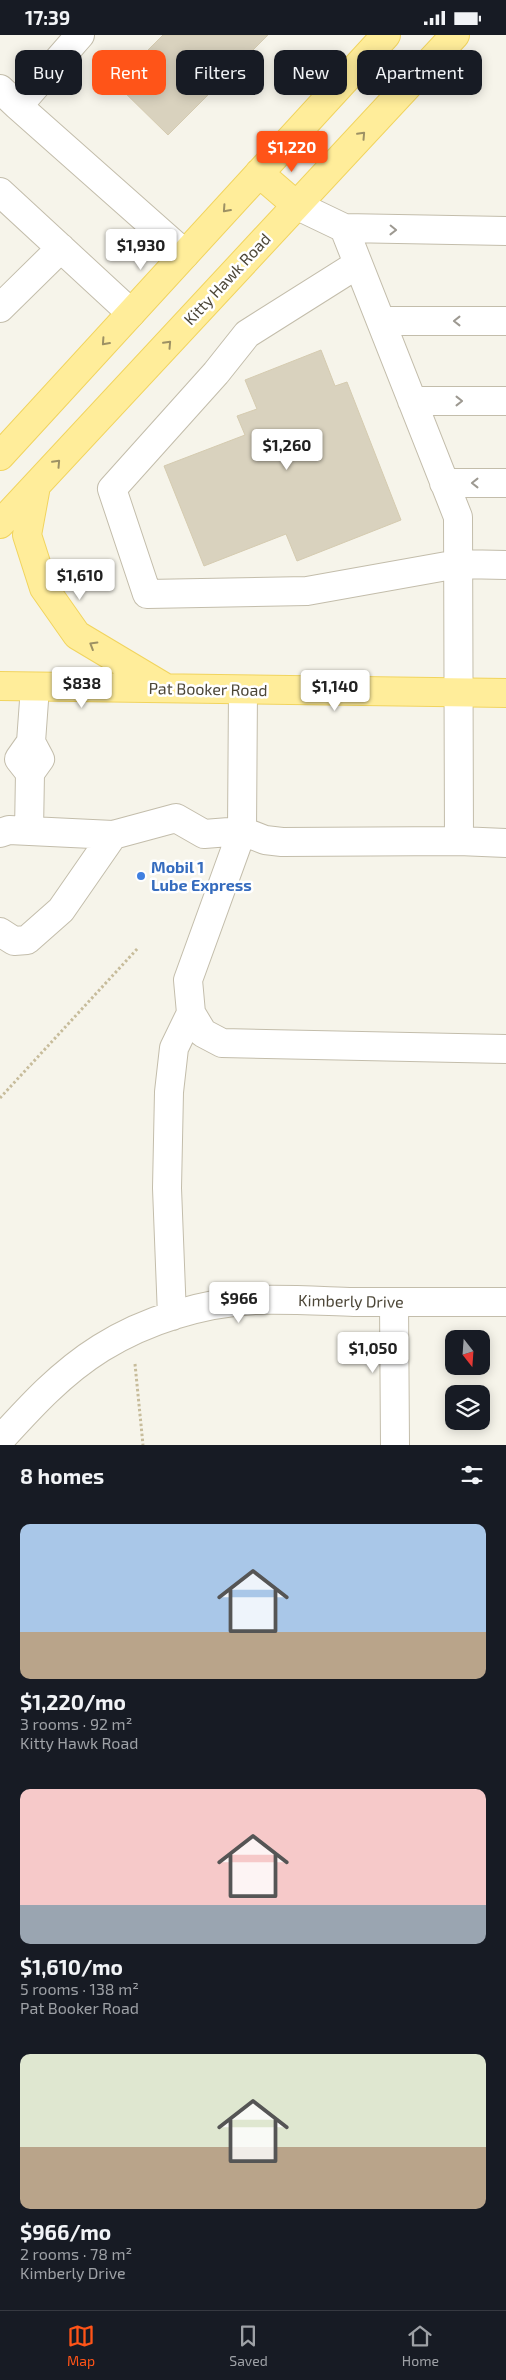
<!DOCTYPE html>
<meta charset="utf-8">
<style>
:root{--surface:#171b24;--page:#20242c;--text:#f1f3f6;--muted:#9ea1a6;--line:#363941;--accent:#ff5418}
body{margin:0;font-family:"Exo 2",sans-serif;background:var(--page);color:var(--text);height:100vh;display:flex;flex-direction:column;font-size:19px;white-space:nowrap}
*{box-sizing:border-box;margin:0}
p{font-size:16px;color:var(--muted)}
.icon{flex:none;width:28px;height:28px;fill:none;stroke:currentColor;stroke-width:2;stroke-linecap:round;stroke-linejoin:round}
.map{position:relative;height:1410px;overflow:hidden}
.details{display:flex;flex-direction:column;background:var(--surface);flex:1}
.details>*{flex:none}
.banner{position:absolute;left:15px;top:15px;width:476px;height:45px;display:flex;gap:10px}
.needle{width:32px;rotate:163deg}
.tools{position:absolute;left:445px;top:1295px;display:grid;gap:10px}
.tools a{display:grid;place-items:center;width:45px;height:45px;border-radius:10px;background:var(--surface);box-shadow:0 2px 12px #0003;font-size:25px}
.price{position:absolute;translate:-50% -42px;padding:0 11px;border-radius:5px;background:#fff;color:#222;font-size:16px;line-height:32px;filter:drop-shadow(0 1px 2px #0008)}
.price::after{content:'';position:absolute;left:50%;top:30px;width:15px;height:11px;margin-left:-8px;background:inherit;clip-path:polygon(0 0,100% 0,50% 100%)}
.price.selected{background:var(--accent);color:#fff}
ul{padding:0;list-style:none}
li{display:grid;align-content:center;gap:10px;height:265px;padding:0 20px}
li span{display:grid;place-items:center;height:155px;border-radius:10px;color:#555}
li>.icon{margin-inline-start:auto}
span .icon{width:90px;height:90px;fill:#fffc;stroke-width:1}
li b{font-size:21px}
h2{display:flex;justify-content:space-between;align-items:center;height:60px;padding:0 20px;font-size:21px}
.pill{padding:0 18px;border-radius:10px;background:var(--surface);box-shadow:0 2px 12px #0003;font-size:18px;line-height:45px}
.pill.selected{background:var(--accent);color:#fff}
.status{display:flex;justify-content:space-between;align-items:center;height:35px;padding:0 25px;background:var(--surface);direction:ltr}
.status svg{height:14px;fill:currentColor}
.menu{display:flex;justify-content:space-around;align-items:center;height:70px;border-top:1px solid var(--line);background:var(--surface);font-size:14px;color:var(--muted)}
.menu a{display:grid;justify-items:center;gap:2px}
.menu .selected{color:var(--accent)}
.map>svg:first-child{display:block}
.building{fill:#d9d2be;stroke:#d5cbb0}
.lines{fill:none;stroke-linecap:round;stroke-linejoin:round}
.minor-casing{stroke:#c3bdab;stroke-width:30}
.major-casing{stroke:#f1d45e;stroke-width:30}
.path{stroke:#c7bc9b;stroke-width:3;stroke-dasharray:2.5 2.5;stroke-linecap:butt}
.minor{stroke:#fff;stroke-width:28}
.major{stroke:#ffed9a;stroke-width:28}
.oneway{stroke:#9d9164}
.oneway2{stroke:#9d9991}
.shop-dot{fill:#3f7fe0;stroke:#fff;stroke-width:2}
.labels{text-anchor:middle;stroke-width:5;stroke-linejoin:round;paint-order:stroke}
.street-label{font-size:16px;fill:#4c4637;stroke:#fff}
.shop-label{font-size:16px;font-weight:bold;fill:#366cbe;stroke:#fff;text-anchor:start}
</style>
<div class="status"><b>17:39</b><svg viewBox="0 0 49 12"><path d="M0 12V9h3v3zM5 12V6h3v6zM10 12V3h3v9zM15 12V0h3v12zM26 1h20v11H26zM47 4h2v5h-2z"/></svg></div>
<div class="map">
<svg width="506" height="1410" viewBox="0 0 506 1410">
<rect width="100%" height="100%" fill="#f6f4ea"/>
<path class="building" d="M163 0H268L168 100 115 48Z
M321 315 335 351 347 347 401 485 297 526 286 499 204 531 164 431 245 400 237 381 257 374 245 345Z"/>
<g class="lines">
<g class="minor-casing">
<path id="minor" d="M0 54 18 71 80 0
M18 71 185 219
M0 157 131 278
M344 193 506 196
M358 229 247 299 216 338 112 454 147 559 307 556 458 529 506 530
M0 273 61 213
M381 286H506
M412 366H506
M444 448H506
M243 655 242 796 265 805 282 807 459 806 458 482 344 193 296 170
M31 707 35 652
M29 796 30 738 40 724 31 707 19 724 30 738
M0 798 9 795 113 800 176 783 204 799 242 796 188 945 191 978 203 998 222 1008 506 1014
M459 806 506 808
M0 897 14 906 27 905 61 875 113 800
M394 1267 395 1410
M172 1281 167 1153 169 1057 174 1013 191 978
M0 1405C31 1371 61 1338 101 1313 146 1285 202 1268 255 1265 288 1264 321 1266 354 1267 405 1267 455 1267 506 1267"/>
</g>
<g class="major-casing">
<path id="major" d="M259 138 296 170
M0 421 386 0
M36 451 27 500 44 553 77 600 164 652
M0 489 455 0
M0 651 506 658"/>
</g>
<path class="path" d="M0 1063 138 913
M135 1329 143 1410"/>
<use href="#minor" class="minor"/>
<use href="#major" class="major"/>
</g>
<defs><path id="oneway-chevron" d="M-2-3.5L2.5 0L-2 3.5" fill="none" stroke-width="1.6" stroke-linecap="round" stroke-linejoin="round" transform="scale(1.25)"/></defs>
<g class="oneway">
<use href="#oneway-chevron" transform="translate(362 100) rotate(-47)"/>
<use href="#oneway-chevron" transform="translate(226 174) rotate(132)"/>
<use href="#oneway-chevron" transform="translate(105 307) rotate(132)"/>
<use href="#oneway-chevron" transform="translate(168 309) rotate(-47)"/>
<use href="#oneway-chevron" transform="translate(57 428) rotate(-47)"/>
<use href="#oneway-chevron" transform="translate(93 610) rotate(-149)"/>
</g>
<g class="oneway2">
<use href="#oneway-chevron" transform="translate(393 195) rotate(1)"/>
<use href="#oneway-chevron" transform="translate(457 286) rotate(180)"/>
<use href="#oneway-chevron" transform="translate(459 366)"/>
<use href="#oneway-chevron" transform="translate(475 448) rotate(-180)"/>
</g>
<circle class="shop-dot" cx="141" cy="841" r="5"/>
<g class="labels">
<g class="street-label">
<text transform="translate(227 244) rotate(-47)" y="6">Kitty Hawk Road</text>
<text transform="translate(208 654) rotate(1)" y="6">Pat Booker Road</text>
<text transform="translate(351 1266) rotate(1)" y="6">Kimberly Drive</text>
</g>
<g class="shop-label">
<text x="151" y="838">Mobil 1<tspan x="151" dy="18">Lube Express</tspan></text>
</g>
</g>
</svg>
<div class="tools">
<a><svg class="needle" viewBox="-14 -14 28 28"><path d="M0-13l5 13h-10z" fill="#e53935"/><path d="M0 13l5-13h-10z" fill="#9ea1a6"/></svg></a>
<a><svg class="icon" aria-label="layers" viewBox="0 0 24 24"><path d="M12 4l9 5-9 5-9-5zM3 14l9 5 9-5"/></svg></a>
</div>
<b class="price selected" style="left:292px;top:138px">$1,220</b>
<b class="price" style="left:141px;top:236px">$1,930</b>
<b class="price" style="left:287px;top:436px">$1,260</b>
<b class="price" style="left:80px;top:566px">$1,610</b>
<b class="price" style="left:82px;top:674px">$838</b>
<b class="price" style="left:335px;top:677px">$1,140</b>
<b class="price" style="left:239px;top:1289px">$966</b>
<b class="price" style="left:373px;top:1339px">$1,050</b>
<div class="banner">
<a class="pill">Buy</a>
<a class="pill selected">Rent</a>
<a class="pill">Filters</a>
<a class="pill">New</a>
<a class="pill">Apartment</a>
</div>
</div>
<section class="details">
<h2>8 homes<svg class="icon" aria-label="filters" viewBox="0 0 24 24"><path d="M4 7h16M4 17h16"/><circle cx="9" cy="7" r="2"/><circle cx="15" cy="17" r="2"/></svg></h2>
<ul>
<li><span style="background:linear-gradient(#a9c7e8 70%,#b9a48a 0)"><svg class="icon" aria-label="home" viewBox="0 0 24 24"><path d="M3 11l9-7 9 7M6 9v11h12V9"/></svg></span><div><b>$1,220/mo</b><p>3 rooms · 92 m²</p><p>Kitty Hawk Road</p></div></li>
<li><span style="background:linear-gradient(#f6c9c9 75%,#9aa5b1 0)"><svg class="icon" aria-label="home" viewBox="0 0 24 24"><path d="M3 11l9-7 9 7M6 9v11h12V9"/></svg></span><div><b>$1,610/mo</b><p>5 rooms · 138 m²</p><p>Pat Booker Road</p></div></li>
<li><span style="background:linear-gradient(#dfe7d0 60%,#b9a48a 0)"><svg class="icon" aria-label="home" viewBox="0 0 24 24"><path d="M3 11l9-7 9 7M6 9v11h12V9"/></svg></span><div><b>$966/mo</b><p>2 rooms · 78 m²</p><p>Kimberly Drive</p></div></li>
</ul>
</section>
<nav class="menu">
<a class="selected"><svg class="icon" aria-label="map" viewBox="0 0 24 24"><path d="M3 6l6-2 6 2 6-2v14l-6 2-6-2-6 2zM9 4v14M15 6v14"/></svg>Map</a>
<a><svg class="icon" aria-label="saved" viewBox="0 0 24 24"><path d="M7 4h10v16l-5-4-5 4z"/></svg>Saved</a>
<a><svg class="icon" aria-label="home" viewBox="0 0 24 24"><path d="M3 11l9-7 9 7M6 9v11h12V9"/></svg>Home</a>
</nav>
